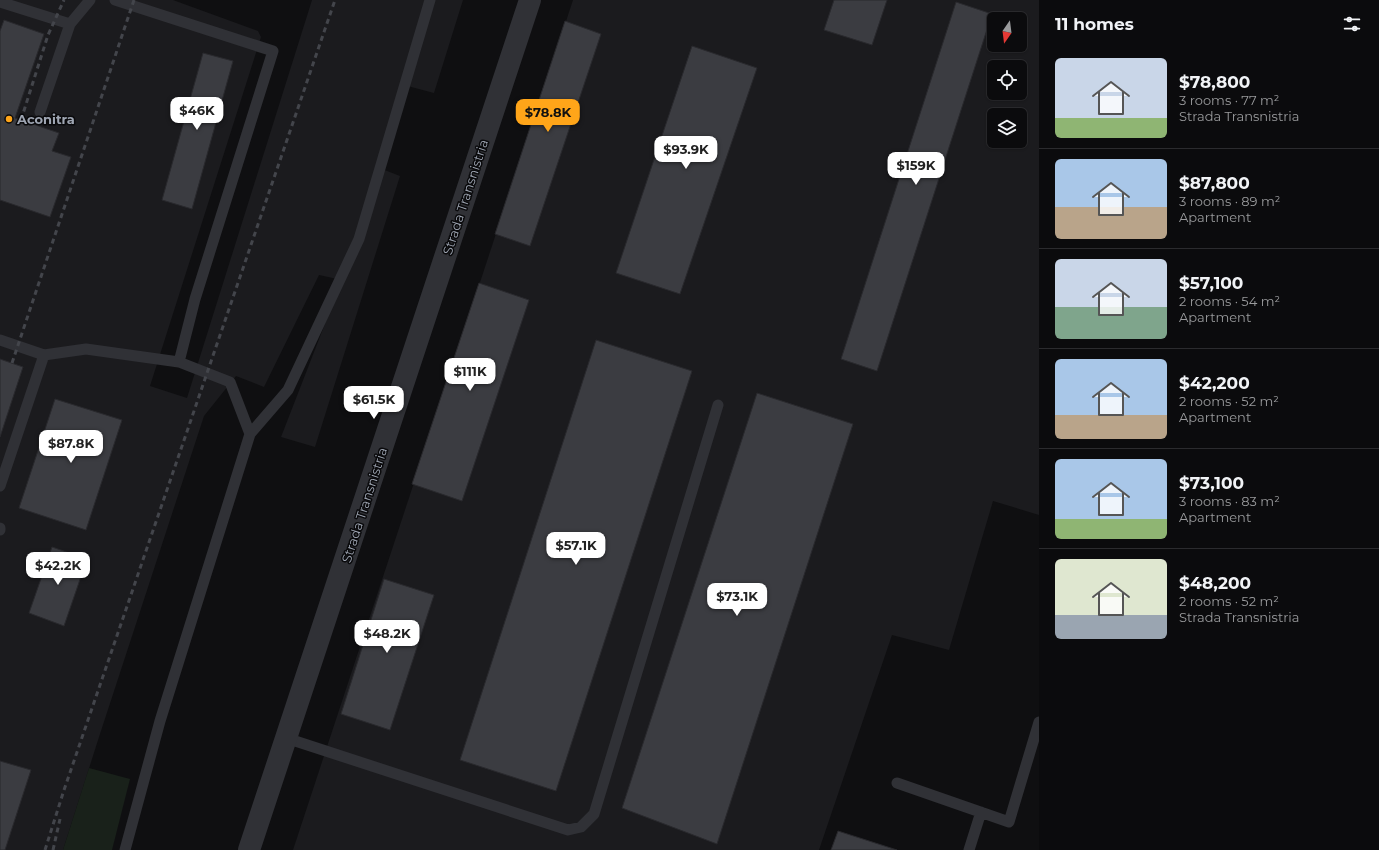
<!DOCTYPE html>
<meta charset="utf-8">
<style>
:root{--surface:#0b0b0d;--page:#141416;--text:#f1f3f6;--muted:#9a9b9d;--line:#2b2b2e;--accent:#ffa519}
body{margin:0;font-family:Montserrat,sans-serif;background:var(--page);color:var(--text);height:100vh;display:flex;flex-direction:column;font-size:15px;white-space:nowrap}
*{box-sizing:border-box;margin:0}
p{font-size:13px;color:var(--muted)}
.icon{flex:none;width:22px;height:22px;fill:none;stroke:currentColor;stroke-width:2;stroke-linecap:round;stroke-linejoin:round}
.map{position:relative;flex:1;overflow:hidden}
.drawer{display:flex;flex-direction:column;background:var(--surface);width:340px}
.drawer>*{flex:none}
.needle{width:26px;rotate:194deg}
.tools{position:absolute;left:987px;top:12px;display:grid;gap:8px}
.tools a{display:grid;place-items:center;width:40px;height:40px;border-radius:6px;background:var(--surface);box-shadow:0 1px 3px #0004,0 0 0 1px var(--line);font-size:20px}
.price{position:absolute;translate:-50% -34px;padding:0 9px;border-radius:8px;background:#fff;color:#222;font-size:13px;line-height:26px;filter:drop-shadow(0 1px 2px #0008)}
.price::after{content:'';position:absolute;left:50%;top:24px;width:12px;height:9px;margin-left:-6px;background:inherit;clip-path:polygon(0 0,100% 0,50% 100%)}
.price.selected{background:var(--accent);color:#111}
ul{padding:0;list-style:none}
li{display:flex;align-items:center;gap:12px;height:100px;padding:0 16px}
li+li{border-top:1px solid var(--line)}
li span{display:grid;place-items:center;flex:none;width:112px;height:80px;border-radius:6px;color:#555}
li>.icon{margin-inline-start:auto}
span .icon{width:48px;height:48px;fill:#fffc;stroke-width:1}
li b{font-size:17px}
h2{display:flex;justify-content:space-between;align-items:center;height:48px;padding:0 16px;font-size:17px}
main{display:flex;flex:1;min-height:0}
.map>svg:first-child{display:block}
.built{fill:#1b1b1e;fill-rule:evenodd}
.green{fill:#19211a}
.building{fill:#3b3c41;stroke:#29292d}
.lines{fill:none;stroke-linecap:round;stroke-linejoin:round}
.service{stroke:#303136;stroke-width:11}
.tertiary{stroke:#303136;stroke-width:22}
.rail{stroke:#43454b;stroke-width:3;stroke-dasharray:5 4;stroke-linecap:butt}
.poi-dot{fill:#ffa519;stroke:#0a0a0c;stroke-width:1.5}
.labels{text-anchor:middle;stroke-width:3;stroke-linejoin:round;paint-order:stroke}
.poi-label{font-size:13px;font-weight:bold;fill:#9fa6b3;stroke:#0a0a0c;text-anchor:start}
.street-label{font-size:13px;fill:#9fa6b3;stroke:#0a0a0c}
</style>
<main>
<div class="map">
<svg width="1039" height="850" viewBox="0 0 1039 850">
<rect width="100%" height="100%" fill="#0f0f11"/>
<path class="built" d="M0 0H173L258 31 261 37 150 386 187 398 312 0H463L434 93 404 85 382 169 400 176 315 447 281 437 342 280 319 275 264 387 236 376 204 416 99 737 63 850H0Z
M573 0H1039V515L993 501 949 650 892 635 819 850H293ZM994 19H1020V45H994ZM994 67H1020V93H994ZM994 115H1020V141H994Z"/>
<path class="green" d="M89 768 130 779 112 850H63Z"/>
<path class="building" d="M834 0H887L872 45 824 30Z
M956 2 992 14 877 371 841 359Z
M4 20 44 34 15 118 59 133 52 151 71 157 50 217 0 200V31Z
M565 21 601 34 530 246 495 234Z
M692 46 757 68 680 294 616 273Z
M203 53 233 61 192 209 162 200Z
M479 283 529 300 462 501 412 484Z
M596 340 692 371 556 791 460 760Z
M0 359 23 367 0 437Z
M757 393 853 424 717 844 622 808Z
M55 399 122 420 86 530 19 508Z
M52 547 87 559 64 626 29 613Z
M384 579 434 595 390 730 341 714Z
M0 761 31 770 5 850H0Z
M838 831 897 850H831Z"/>
<g class="lines">
<path class="service" d="M115 0 273 51 195 299 179 362 230 382 250 434 160 721 125 850
M0 2 70 24 90 0
M40 112 70 24
M0 340 44 355 86 349 179 362
M250 434 288 390 359 239 430 0
M0 486 44 355
M0 528V530
M286 738 568 830 581 827 594 814 718 405
M897 783 1009 822 1039 722
M969 850 981 812"/>
<path class="tertiary" d="M249 850 530 0"/>
<path class="rail" d="M21 120 48 35 64 0
M12 363 134 0
M45 850 64 790 335 0
M53 850 60 819"/>
</g>
<circle class="poi-dot" cx="9" cy="119" r="4"/>
<g class="labels">
<g class="poi-label">
<text x="17" y="124">Aconitra</text>
</g>
<g class="street-label">
<text transform="translate(465 197) rotate(-72)" y="5">Strada Transnistria</text>
<text transform="translate(364 505) rotate(-72)" y="5">Strada Transnistria</text>
</g>
</g>
</svg>
<div class="tools">
<a><svg class="needle" viewBox="-14 -14 28 28"><path d="M0-13l5 13h-10z" fill="#e53935"/><path d="M0 13l5-13h-10z" fill="#9a9b9d"/></svg></a>
<a><svg class="icon" aria-label="locate" viewBox="0 0 24 24"><circle cx="12" cy="12" r="6"/><path d="M12 2v4M12 18v4M2 12h4M18 12h4"/></svg></a>
<a><svg class="icon" aria-label="layers" viewBox="0 0 24 24"><path d="M12 4l9 5-9 5-9-5zM3 14l9 5 9-5"/></svg></a>
</div>
<b class="price" style="left:197px;top:131px">$46K</b>
<b class="price selected" style="left:548px;top:133px">$78.8K</b>
<b class="price" style="left:686px;top:170px">$93.9K</b>
<b class="price" style="left:916px;top:186px">$159K</b>
<b class="price" style="left:470px;top:392px">$111K</b>
<b class="price" style="left:374px;top:420px">$61.5K</b>
<b class="price" style="left:71px;top:464px">$87.8K</b>
<b class="price" style="left:576px;top:566px">$57.1K</b>
<b class="price" style="left:58px;top:586px">$42.2K</b>
<b class="price" style="left:737px;top:617px">$73.1K</b>
<b class="price" style="left:387px;top:654px">$48.2K</b>
</div>
<section class="drawer">
<h2>11 homes<svg class="icon" aria-label="filters" viewBox="0 0 24 24"><path d="M4 7h16M4 17h16"/><circle cx="9" cy="7" r="2"/><circle cx="15" cy="17" r="2"/></svg></h2>
<ul>
<li><span style="background:linear-gradient(#c9d6e8 75%,#8fb573 0)"><svg class="icon" aria-label="home" viewBox="0 0 24 24"><path d="M3 11l9-7 9 7M6 9v11h12V9"/></svg></span><div><b>$78,800</b><p>3 rooms · 77 m²</p><p>Strada Transnistria</p></div></li>
<li><span style="background:linear-gradient(#a9c7e8 60%,#b9a48a 0)"><svg class="icon" aria-label="home" viewBox="0 0 24 24"><path d="M3 11l9-7 9 7M6 9v11h12V9"/></svg></span><div><b>$87,800</b><p>3 rooms · 89 m²</p><p>Apartment</p></div></li>
<li><span style="background:linear-gradient(#c9d6e8 60%,#7fa58c 0)"><svg class="icon" aria-label="home" viewBox="0 0 24 24"><path d="M3 11l9-7 9 7M6 9v11h12V9"/></svg></span><div><b>$57,100</b><p>2 rooms · 54 m²</p><p>Apartment</p></div></li>
<li><span style="background:linear-gradient(#a9c7e8 70%,#b9a48a 0)"><svg class="icon" aria-label="home" viewBox="0 0 24 24"><path d="M3 11l9-7 9 7M6 9v11h12V9"/></svg></span><div><b>$42,200</b><p>2 rooms · 52 m²</p><p>Apartment</p></div></li>
<li><span style="background:linear-gradient(#a9c7e8 75%,#8fb573 0)"><svg class="icon" aria-label="home" viewBox="0 0 24 24"><path d="M3 11l9-7 9 7M6 9v11h12V9"/></svg></span><div><b>$73,100</b><p>3 rooms · 83 m²</p><p>Apartment</p></div></li>
<li><span style="background:linear-gradient(#dfe7d0 70%,#9aa5b1 0)"><svg class="icon" aria-label="home" viewBox="0 0 24 24"><path d="M3 11l9-7 9 7M6 9v11h12V9"/></svg></span><div><b>$48,200</b><p>2 rooms · 52 m²</p><p>Strada Transnistria</p></div></li>
</ul>
</section>
</main>
